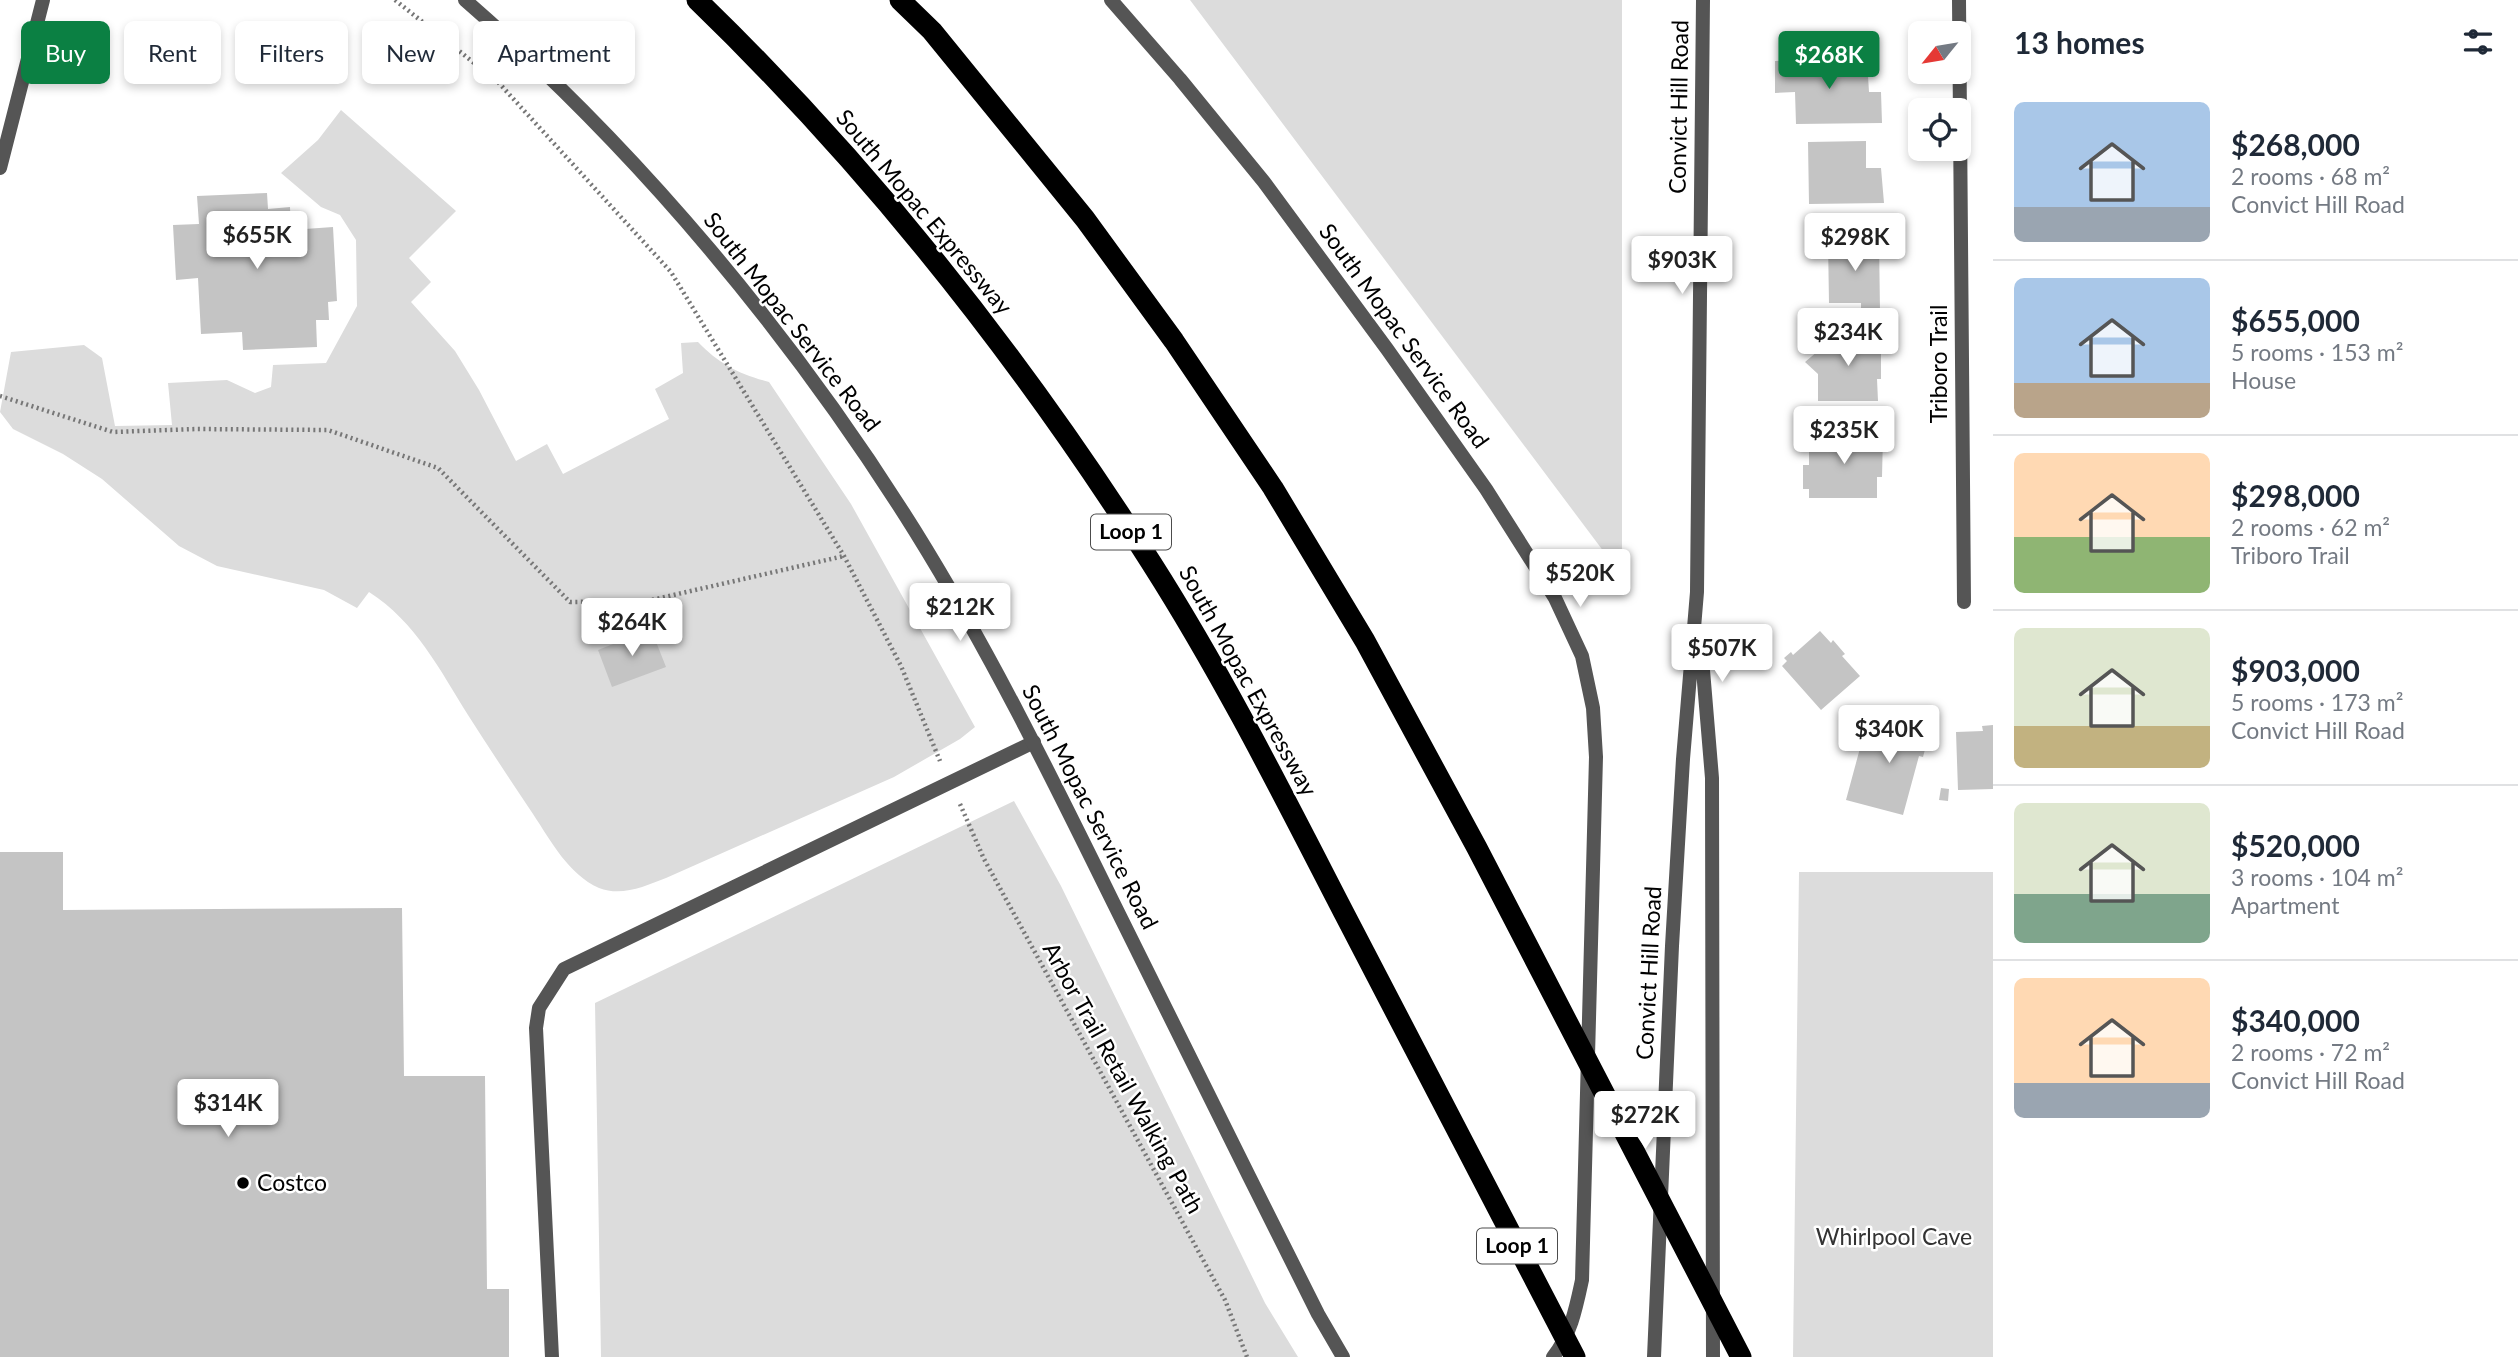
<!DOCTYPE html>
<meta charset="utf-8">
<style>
:root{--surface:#fff;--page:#f2f2f3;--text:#1f2937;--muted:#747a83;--line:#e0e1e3;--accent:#0b8043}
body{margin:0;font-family:Lato,sans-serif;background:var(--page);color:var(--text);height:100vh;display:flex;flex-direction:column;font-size:26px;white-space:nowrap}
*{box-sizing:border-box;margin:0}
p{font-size:23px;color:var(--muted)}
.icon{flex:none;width:38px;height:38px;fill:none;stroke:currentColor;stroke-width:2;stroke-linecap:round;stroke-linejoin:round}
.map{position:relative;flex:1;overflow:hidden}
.sheet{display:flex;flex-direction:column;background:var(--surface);width:525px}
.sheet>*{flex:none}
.guide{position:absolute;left:21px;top:21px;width:665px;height:63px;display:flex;gap:14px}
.needle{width:46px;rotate:240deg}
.tools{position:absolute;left:1908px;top:21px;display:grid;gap:14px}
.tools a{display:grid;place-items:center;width:63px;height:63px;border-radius:10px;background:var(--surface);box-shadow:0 4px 10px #0003;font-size:35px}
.price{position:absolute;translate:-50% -60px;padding:0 16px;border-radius:7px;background:#fff;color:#222;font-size:23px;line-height:46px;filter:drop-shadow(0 2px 4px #0008)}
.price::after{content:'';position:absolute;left:50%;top:42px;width:21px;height:16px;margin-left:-10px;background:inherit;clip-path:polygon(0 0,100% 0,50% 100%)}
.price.current{background:var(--accent);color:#fff}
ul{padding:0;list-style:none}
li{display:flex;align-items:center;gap:21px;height:175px;padding:0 21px}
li+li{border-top:2px solid var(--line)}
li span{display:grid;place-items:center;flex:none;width:196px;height:140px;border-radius:10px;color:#555}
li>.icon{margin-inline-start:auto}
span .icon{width:84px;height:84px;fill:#fffc;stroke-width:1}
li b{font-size:30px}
h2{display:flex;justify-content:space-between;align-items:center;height:84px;padding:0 21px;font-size:30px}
.chip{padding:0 24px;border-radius:10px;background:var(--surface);box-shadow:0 4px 10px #0003;font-size:24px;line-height:63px}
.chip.current{background:var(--accent);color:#fff}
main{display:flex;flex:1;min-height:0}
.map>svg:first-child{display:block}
.green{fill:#dcdcdc}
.building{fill:#c4c4c4}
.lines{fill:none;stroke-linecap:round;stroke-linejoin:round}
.path{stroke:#777;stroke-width:4.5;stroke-dasharray:2 3.5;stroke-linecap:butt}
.service{stroke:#555;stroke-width:14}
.minor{stroke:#555;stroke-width:14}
.tertiary{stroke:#555;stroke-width:14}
.motorway{stroke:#000;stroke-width:21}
.poi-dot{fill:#000;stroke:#fff;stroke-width:2.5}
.labels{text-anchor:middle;stroke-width:5;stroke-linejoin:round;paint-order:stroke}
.shield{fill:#fff;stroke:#4c4c4c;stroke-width:2}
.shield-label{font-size:21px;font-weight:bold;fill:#000}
.street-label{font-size:23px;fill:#000;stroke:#fff}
.poi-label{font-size:23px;fill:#000;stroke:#fff;text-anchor:start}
.park-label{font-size:23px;fill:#333;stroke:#fff}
</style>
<main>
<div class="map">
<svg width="1993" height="1357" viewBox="0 0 1993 1357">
<rect width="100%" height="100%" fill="#fff"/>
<path class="green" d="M1190 0H1622V576Z
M341 110 456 211 409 258 431 282 411 302 455 351 479 390 516 461 547 444 563 474 669 419 655 389 683 373 681 343 698 342C719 364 739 374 769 382L851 504 975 727 960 739 894 777 666 878C645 886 622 897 599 888 568 874 551 841 533 814 511 781 489 748 468 715 440 670 415 621 369 592L357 608 324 590 217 566 179 546 102 479 63 454 13 429 0 412 11 352 84 345 102 358 115 426 172 425 168 383 227 380 255 393 271 387 273 365 326 363 357 306 356 240 340 215 321 207 281 173 318 140Z
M1014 801 1061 886 1265 1303 1298 1357H601L595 1003Z
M1799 872H1993V1357H1793Z"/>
<path class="building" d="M1800 58H1818L1817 61 1867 60 1869 92H1881L1882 123 1796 124 1795 92 1775 93V61L1801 60Z
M1866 141V168H1881L1884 203 1809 204 1808 142Z
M267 193 268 209 290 207 291 230 333 227 337 301 328 302 329 320H316L317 347 243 350 242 332 201 334 198 278 176 280 173 225 199 224 197 196Z
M1879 240 1880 311H1861V303H1829L1828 241Z
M1818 337H1881V379H1877L1878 401H1818V374L1805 362 1818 351Z
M1809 435H1883L1882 477H1877V498H1809V489H1803V465H1809Z
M651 629 666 667 612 687 598 650Z
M1820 631 1831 643 1833 640 1845 654 1842 656 1860 676 1821 710 1782 666 1787 661 1784 658 1791 652 1793 655Z
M1902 715 1932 723 1923 757 1919 756 1903 815 1846 800 1866 726 1897 734Z
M1993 725V789L1958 790 1956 732 1983 731 1982 726Z
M1941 788 1949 789 1948 801 1939 800Z
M0 852H63V910L402 908 404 1076H485L487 1289H509V1357H0Z"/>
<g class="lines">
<path class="path" d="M395 0 498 82 671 272 844 556 901 666 940 761
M0 396 113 432 196 429 328 430 438 468 570 602 647 601 844 556
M960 804 984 859 1225 1300 1247 1357"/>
<path class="service" d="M0 168 43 0
M552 1357 536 1028 539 1008 564 969 1034 742"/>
<path class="minor" d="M1959 0 1964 602"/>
<path class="tertiary" d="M465 0C639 151 793 336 915 531 989 650 1051 776 1113 902 1181 1039 1249 1177 1318 1314L1343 1357
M1111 0 1180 79 1264 182 1387 349 1486 489 1555 598 1582 656 1593 708 1596 757 1582 1280C1576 1308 1571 1334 1553 1357
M1700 634 1712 778 1713 1357
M1654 1357 1672 946 1683 759 1697 592 1703 0"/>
<path class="motorway" d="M697 0C871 168 1023 361 1152 564 1224 677 1284 797 1345 915 1422 1062 1498 1210 1575 1357
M900 0 932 31 1085 219 1174 341 1273 488 1365 641 1477 848 1741 1357"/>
</g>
<circle class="poi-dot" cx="243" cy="1183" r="7"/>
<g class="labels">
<g class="shield">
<rect x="1091" y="514.5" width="80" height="35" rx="5"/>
<rect x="1477" y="1228.5" width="80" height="35" rx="5"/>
</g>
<g class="shield-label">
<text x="1131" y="539">Loop 1</text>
<text x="1517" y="1253">Loop 1</text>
</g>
<g class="street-label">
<text transform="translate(1679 107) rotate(-89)" y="8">Convict Hill Road</text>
<text transform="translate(924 212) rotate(50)" y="8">South Mopac Expressway</text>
<text transform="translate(792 322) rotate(52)" y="8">South Mopac Service Road</text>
<text transform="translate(1404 336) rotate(54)" y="8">South Mopac Service Road</text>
<text transform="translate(1939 364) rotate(-90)" y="8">Triboro Trail</text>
<text transform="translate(1248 681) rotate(61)" y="8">South Mopac Expressway</text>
<text transform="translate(1090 807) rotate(63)" y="8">South Mopac Service Road</text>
<text transform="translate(1649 973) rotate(-87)" y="8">Convict Hill Road</text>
<text transform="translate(1123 1078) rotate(61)" y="8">Arbor Trail Retail Walking Path</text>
</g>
<g class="poi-label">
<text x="257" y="1191">Costco</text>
</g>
<g class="park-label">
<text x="1894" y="1245">Whirlpool Cave</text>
</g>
</g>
</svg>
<div class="tools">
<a><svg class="needle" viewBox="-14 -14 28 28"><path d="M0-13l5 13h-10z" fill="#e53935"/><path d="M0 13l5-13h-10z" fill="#747a83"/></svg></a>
<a><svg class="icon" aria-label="locate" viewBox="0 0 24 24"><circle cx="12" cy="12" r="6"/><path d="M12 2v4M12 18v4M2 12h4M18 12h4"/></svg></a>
</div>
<b class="price current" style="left:1829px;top:91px">$268K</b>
<b class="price" style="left:257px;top:271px">$655K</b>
<b class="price" style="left:1855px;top:273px">$298K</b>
<b class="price" style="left:1682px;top:296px">$903K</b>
<b class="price" style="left:1848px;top:368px">$234K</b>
<b class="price" style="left:1844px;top:466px">$235K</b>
<b class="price" style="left:1580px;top:609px">$520K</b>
<b class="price" style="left:960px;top:643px">$212K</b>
<b class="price" style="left:632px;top:658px">$264K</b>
<b class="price" style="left:1722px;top:684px">$507K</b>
<b class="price" style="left:1889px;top:765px">$340K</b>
<b class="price" style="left:228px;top:1139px">$314K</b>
<b class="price" style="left:1645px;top:1151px">$272K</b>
<div class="guide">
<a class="chip current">Buy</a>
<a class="chip">Rent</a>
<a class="chip">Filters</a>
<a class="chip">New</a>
<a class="chip">Apartment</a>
</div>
</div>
<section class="sheet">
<h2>13 homes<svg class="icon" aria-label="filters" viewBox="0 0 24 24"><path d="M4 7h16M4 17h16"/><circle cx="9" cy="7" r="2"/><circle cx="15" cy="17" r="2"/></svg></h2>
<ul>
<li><span style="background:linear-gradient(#a9c7e8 75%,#9aa5b1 0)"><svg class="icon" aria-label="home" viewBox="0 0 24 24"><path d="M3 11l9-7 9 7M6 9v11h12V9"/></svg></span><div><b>$268,000</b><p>2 rooms · 68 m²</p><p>Convict Hill Road</p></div></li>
<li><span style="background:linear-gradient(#a9c7e8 75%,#b9a48a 0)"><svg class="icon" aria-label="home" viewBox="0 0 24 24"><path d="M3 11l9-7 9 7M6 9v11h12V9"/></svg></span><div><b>$655,000</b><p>5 rooms · 153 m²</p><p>House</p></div></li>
<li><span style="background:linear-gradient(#ffd9b3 60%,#8fb573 0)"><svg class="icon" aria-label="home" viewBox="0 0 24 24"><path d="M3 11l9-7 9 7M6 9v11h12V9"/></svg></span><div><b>$298,000</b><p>2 rooms · 62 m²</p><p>Triboro Trail</p></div></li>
<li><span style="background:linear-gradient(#dfe7d0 70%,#c2b280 0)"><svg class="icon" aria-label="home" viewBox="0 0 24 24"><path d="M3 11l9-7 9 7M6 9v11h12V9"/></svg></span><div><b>$903,000</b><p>5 rooms · 173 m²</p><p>Convict Hill Road</p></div></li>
<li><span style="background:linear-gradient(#dfe7d0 65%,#7fa58c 0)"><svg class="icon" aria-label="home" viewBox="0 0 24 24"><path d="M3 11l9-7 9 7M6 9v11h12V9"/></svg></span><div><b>$520,000</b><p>3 rooms · 104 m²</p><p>Apartment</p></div></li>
<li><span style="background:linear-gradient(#ffd9b3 75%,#9aa5b1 0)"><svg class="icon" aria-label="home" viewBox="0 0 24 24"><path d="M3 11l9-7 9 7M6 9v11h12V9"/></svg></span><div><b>$340,000</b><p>2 rooms · 72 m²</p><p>Convict Hill Road</p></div></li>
</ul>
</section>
</main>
